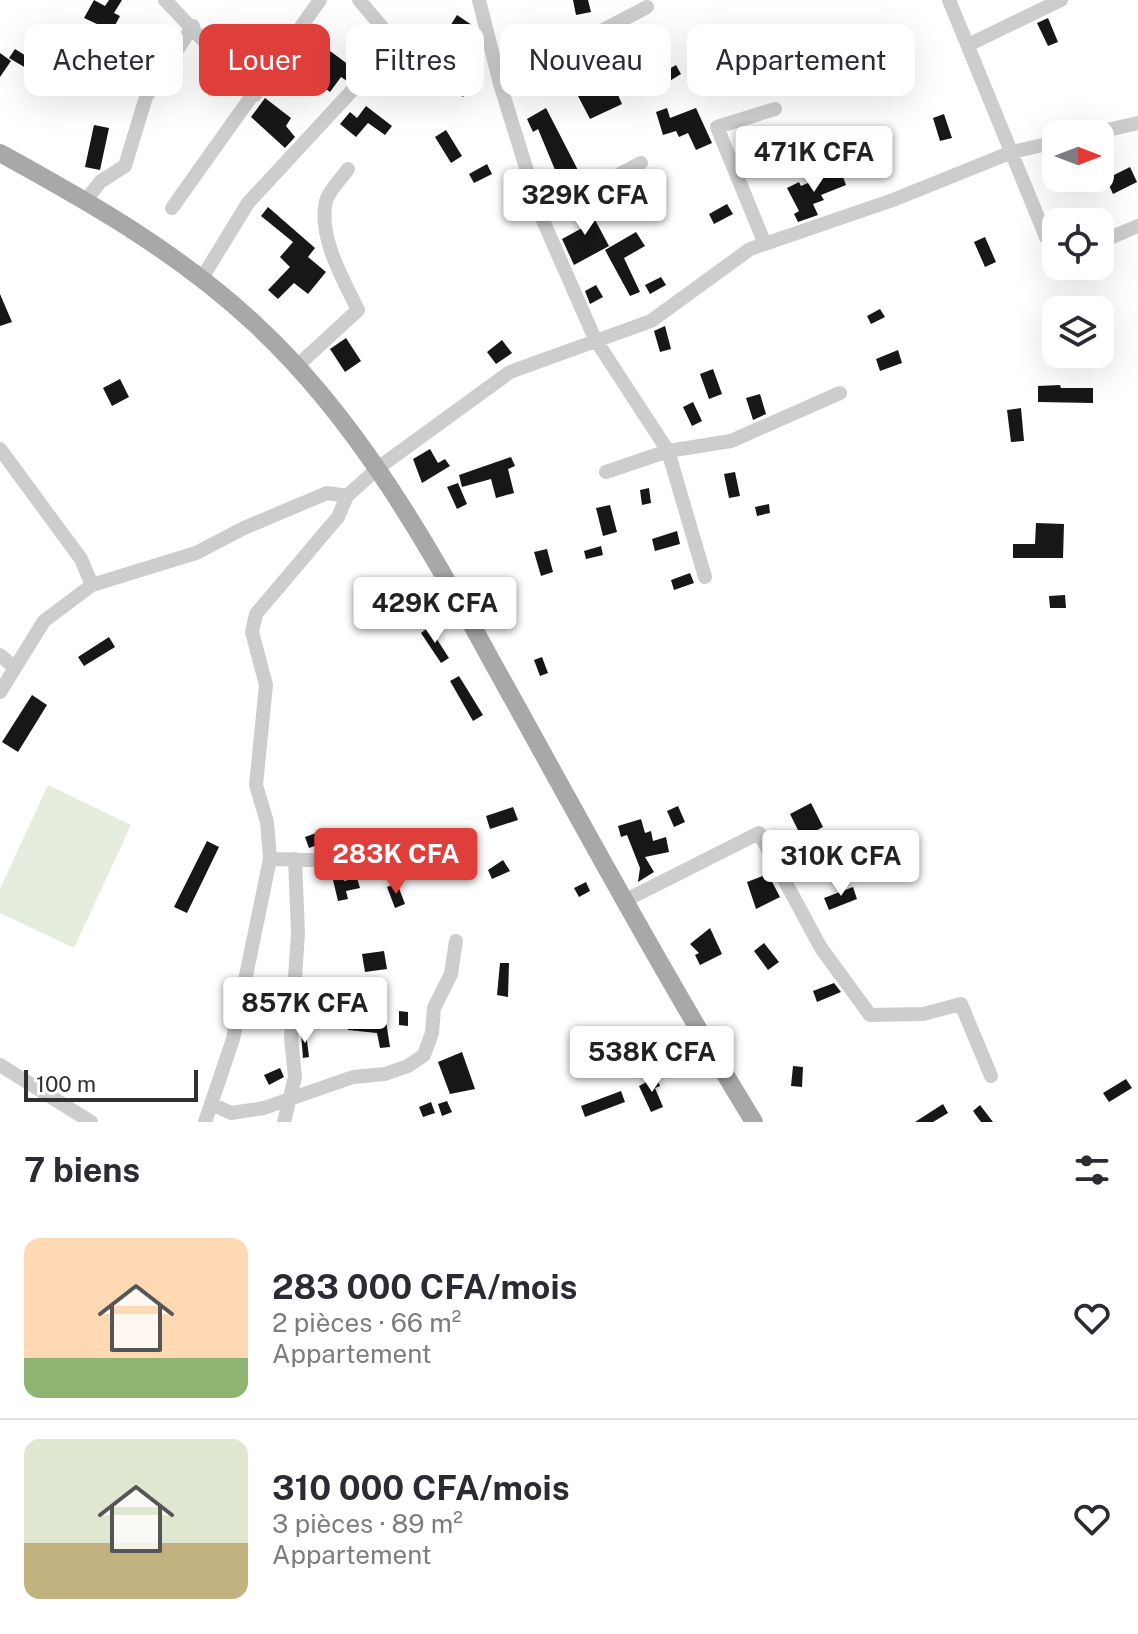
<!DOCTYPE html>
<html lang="fr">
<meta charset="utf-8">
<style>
:root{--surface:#fff;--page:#f2f2f3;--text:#2b2b33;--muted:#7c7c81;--line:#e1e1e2;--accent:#de3f3b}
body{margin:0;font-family:"Public Sans",sans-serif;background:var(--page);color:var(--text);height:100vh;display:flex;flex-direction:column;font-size:30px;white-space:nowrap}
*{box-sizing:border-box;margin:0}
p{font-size:26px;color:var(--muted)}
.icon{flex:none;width:44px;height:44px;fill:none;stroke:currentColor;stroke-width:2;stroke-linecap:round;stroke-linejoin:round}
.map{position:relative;height:1122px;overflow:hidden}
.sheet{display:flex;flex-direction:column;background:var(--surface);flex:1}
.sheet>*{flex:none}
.hud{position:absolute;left:24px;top:24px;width:1090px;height:72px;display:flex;gap:16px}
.needle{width:52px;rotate:90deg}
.tools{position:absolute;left:1042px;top:120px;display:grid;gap:16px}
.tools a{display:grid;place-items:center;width:72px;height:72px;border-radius:16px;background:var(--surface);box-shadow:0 8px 32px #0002;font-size:40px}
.scale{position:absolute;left:24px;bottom:20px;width:174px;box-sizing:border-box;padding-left:8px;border:4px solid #303030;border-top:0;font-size:22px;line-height:28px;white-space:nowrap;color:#303030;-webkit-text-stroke:6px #fff;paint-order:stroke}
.price{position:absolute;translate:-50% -68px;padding:0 18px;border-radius:8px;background:#fff;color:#222;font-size:26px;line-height:52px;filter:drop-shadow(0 2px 4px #0008)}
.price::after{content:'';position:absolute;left:50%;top:48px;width:24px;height:18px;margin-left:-12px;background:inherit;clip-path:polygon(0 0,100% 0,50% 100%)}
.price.active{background:var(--accent);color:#fff}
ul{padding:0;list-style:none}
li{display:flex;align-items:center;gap:24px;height:200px;padding:0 24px}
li+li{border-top:2px solid var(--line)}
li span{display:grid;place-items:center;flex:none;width:224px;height:160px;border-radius:16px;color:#555}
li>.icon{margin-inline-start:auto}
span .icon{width:96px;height:96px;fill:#fffc;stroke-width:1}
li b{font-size:34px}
h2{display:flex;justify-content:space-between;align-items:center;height:96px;padding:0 24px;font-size:34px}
.pill{padding:0 28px;border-radius:16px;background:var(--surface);box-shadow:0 8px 32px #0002;font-size:28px;line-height:72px}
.pill.active{background:var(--accent);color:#fff}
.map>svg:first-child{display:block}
.green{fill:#e5eddf}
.building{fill:#171717}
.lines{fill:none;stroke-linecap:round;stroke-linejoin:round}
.minor{stroke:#cdcdcd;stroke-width:14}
.major{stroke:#a8a8a8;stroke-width:18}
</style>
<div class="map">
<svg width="1138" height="1122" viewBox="0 0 1138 1122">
<rect width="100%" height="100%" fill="#fff"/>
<path class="green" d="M48 785 131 825 74 948 0 913V889Z"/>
<path class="building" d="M94 0 105 6 109 0H122L114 13 120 16 112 31 84 18Z
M573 0H588L591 12 576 15Z
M457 15 472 25 459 44 445 34Z
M1048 18 1058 42 1048 46 1037 23Z
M119 30 128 34 123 46 114 42Z
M541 34 547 48 528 58 521 43Z
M15 49 31 59 26 68 9 58Z
M648 50 653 58 640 67 635 59Z
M315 51 325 58 330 51 357 71 347 81 341 77 330 92 302 71Z
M0 53 11 61 0 77Z
M587 53 593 65 577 74 571 62Z
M293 59 304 67 298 74 288 66Z
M879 63 886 78 879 81 880 93 869 94 868 81 862 79 864 70Z
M676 65 681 74 668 82 662 73Z
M445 67 471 85 463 97 436 79Z
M611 79 622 104 590 119 578 96Z
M265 98 291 118 286 126 295 137 285 148 251 117Z
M366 106 392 126 385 135 368 123 356 137 340 124 350 112 357 118Z
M546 108 581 176 549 193 545 185 558 177 538 129 533 132 527 119Z
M667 108 670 118 696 108 712 143 696 150 688 133 679 137 676 131 663 135 656 112Z
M944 114 952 138 940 141 933 118Z
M94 125 109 128 100 170 85 167Z
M446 130 462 156 451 163 435 137Z
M761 131 771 152 760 158 750 137Z
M852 131 853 143 824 144V132Z
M487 164 492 174 474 183 469 174Z
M1130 167 1137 182 1113 194 1106 179Z
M840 169 846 185 821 195 824 200 813 204 818 215 798 222 794 214 799 211 787 188 799 182 801 186Z
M586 203 609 246 574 265 562 239 584 227 574 210Z
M727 204 733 214 714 224 709 214Z
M268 207 315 248 308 257 326 272 308 294 294 283 278 299 268 290 290 267 280 257 293 242 261 216Z
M636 232 645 246 624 258 640 292 630 296 605 250Z
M985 237 996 262 985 267 974 242Z
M661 277 666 285 650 294 645 285Z
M596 285 603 297 590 304 585 291Z
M0 294 12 322 0 326Z
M880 309 885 317 871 324 867 316Z
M665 326 671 349 660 352 654 331Z
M346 338 361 361 345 372 330 349Z
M502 340 512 353 496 364 487 352Z
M898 350 902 363 880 371 876 359Z
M713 369 722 394 709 399 700 374Z
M120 379 129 397 112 406 103 388Z
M1060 385 1061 388H1093V403L1038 402V386Z
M760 394 766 414 753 420 746 398Z
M693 402 702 421 692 426 683 407Z
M1021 408 1024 441 1011 442 1007 410Z
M430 449 438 463 445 459 450 466 422 483 413 459Z
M511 457 515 466 508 469 514 493 496 498 491 479 462 487 459 475Z
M735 472 740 496 729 498 724 474Z
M458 483 467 504 457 509 447 487Z
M649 488 651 503 642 505 640 490Z
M769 504 770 513 757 516 755 507Z
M610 505 617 532 603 536 596 508Z
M1036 523 1064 524 1063 558H1013V544H1035Z
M677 531 680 544 655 551 652 539Z
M601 546 603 555 586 559 584 551Z
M547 549 553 572 541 576 534 552Z
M690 573 694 583 674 590 671 580Z
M405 579 414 601 404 606 394 584Z
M1065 595 1066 608H1050L1049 596Z
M429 627 449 658 441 663 421 633Z
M109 637 115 647 84 666 78 657Z
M542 657 548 673 540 676 534 660Z
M459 676 483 715 473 721 450 681Z
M32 695 47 705 18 752 2 742Z
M811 803 823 827 802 838 790 814Z
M678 806 685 822 674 827 667 811Z
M513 807 518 820 490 829 486 816Z
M641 819 645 833 651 831 653 841 666 837 669 852 645 857 654 872 638 882 640 868 627 835 621 837 618 826Z
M319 832 323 843 309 848 305 837Z
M207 841 219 847 187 913 174 907Z
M399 860 405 875 390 882 383 867Z
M503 860 510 871 492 879 488 870Z
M768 874 780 897 756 909 747 882Z
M343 878 344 881 357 878 360 888 346 891 348 899 338 901 333 880Z
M586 882 590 891 579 897 574 888Z
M397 883 405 904 395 908 387 887Z
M853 887 857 899 829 910 824 898Z
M710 928 722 954 700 965 695 955 699 953 690 944Z
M764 943 779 962 768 970 754 951Z
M384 951 387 969 365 972 362 954Z
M500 963H509L508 997 497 995Z
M834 983 841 992 817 1002 813 991Z
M399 1011 408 1012V1026L399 1025Z
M360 1014 370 1015 369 1023 386 1021 390 1047 380 1048 377 1033 348 1030V1027L359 1025Z
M306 1032 309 1057 303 1058 301 1033Z
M664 1039 668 1046 679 1039 691 1056 665 1067 653 1046Z
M462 1052 475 1089 450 1094 438 1062Z
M793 1066 803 1067 802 1087 791 1086Z
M280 1068 284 1077 269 1085 264 1075Z
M656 1077 660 1086 655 1088 663 1107 651 1112 639 1086Z
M1126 1079 1132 1088 1109 1102 1103 1093Z
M621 1091 625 1102 585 1117 581 1106Z
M447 1101 452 1112 442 1116 438 1104Z
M431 1102 435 1113 423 1117 419 1107Z
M943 1104 948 1113 933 1122H915Z
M980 1105 993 1122H981L973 1111Z"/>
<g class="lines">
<path class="minor" d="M165 0 255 95
M479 0 500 84 541 216 595 339 668 451 705 577
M949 0 1046 237 1056 246
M968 45 1061 0
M500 84 647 7
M1089 134 1138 123
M87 199 100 182 125 166 146 97 193 26
M172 208 320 0
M541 216 641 163
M1100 242 1138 226
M765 244 717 127 775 109
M202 278 248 203 372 69 382 27 359 0
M296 367 358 310C343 279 318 237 326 201 329 190 342 178 348 169
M0 449 81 559 92 585
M606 472 668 451 731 441 840 393
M0 655 14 667
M0 692 44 621 92 585 196 553 244 528 327 493 347 496
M270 859 371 861
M624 901 759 833 821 948 870 1015 923 1014 961 1004 991 1076
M0 1065 91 1122
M212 1104 231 1113 264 1108 353 1077 385 1074 408 1066 424 1055 432 1033 434 1008 451 974 456 941
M205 1122 233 1039 270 859 267 822 256 785 266 685 252 632 256 614 338 517 347 496 378 468 510 372 651 321 750 249 893 200 1012 152 1056 142
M284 1122 295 1077 291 1038 298 933 295 859"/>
<path class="major" d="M0 153C91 203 179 253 255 324 371 431 444 576 520 712 596 850 672 988 754 1122"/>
</g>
</svg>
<div class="tools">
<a><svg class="needle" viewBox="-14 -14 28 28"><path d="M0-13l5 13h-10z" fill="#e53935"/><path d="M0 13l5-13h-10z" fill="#7c7c81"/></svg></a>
<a><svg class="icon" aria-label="locate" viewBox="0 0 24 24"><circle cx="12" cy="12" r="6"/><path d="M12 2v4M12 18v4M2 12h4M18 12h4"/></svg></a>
<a><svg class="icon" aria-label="layers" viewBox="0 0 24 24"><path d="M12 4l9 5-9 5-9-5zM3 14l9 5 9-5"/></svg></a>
</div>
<div class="scale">100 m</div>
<b class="price" style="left:814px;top:194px">471K CFA</b>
<b class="price" style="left:585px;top:237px">329K CFA</b>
<b class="price" style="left:435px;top:645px">429K CFA</b>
<b class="price active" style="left:396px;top:896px">283K CFA</b>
<b class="price" style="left:841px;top:898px">310K CFA</b>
<b class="price" style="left:305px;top:1045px">857K CFA</b>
<b class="price" style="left:652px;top:1094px">538K CFA</b>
<div class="hud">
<a class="pill">Acheter</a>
<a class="pill active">Louer</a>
<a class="pill">Filtres</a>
<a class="pill">Nouveau</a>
<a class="pill">Appartement</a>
</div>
</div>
<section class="sheet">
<h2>7 biens<svg class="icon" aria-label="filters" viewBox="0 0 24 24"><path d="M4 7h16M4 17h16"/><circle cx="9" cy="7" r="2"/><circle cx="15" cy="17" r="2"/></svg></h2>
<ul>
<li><span style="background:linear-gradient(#ffd9b3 75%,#8fb573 0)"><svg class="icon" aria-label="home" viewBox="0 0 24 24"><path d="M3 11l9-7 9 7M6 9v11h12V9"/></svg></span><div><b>283 000 CFA/mois</b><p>2 pièces · 66 m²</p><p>Appartement</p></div><svg class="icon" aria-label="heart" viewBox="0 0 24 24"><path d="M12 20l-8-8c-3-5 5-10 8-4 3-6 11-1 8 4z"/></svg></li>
<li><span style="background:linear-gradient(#dfe7d0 65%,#c2b280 0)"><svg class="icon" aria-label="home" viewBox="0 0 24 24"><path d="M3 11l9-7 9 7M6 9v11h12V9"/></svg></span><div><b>310 000 CFA/mois</b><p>3 pièces · 89 m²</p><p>Appartement</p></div><svg class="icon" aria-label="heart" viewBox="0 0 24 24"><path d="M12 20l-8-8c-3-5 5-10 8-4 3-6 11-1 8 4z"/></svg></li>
</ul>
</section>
